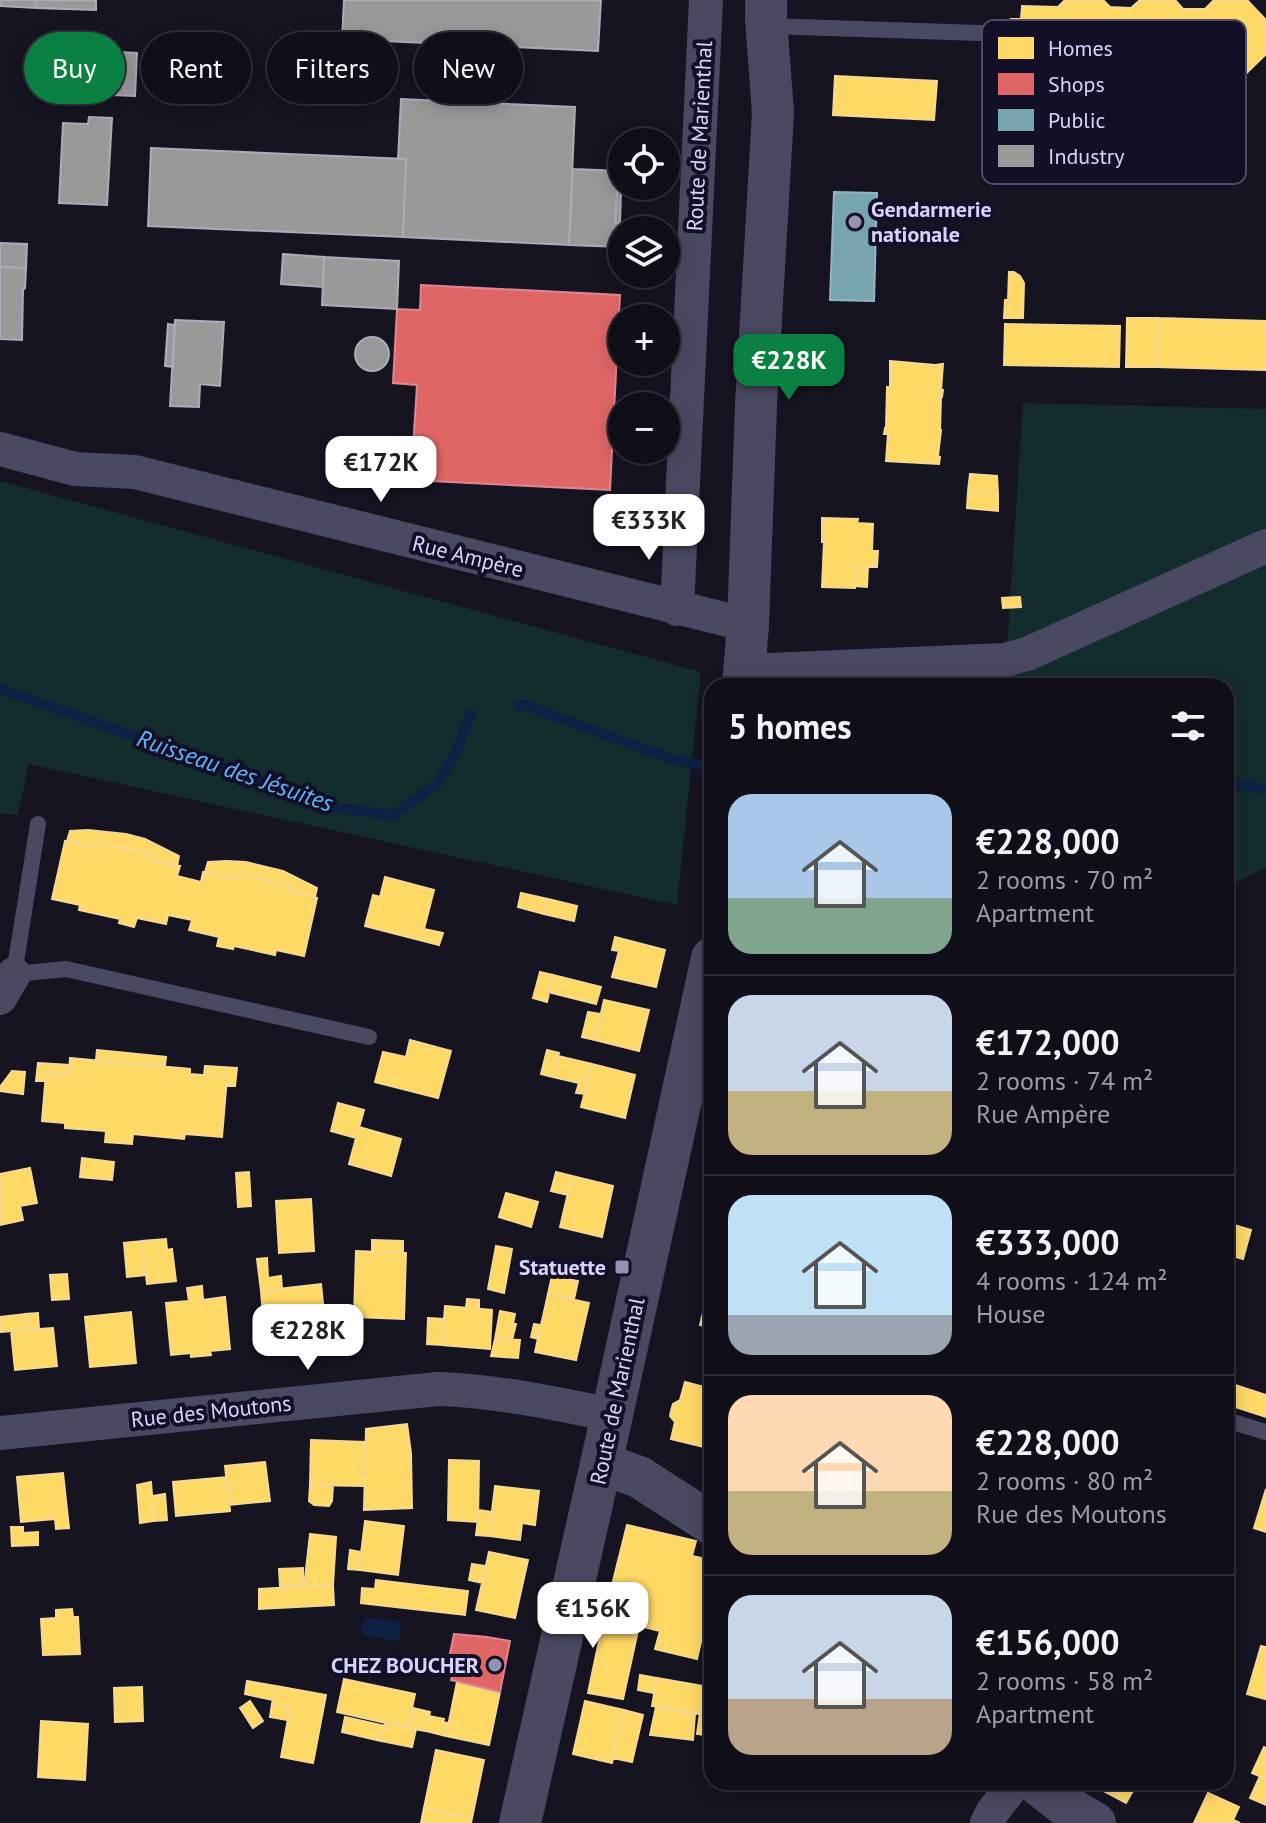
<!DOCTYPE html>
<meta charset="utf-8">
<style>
:root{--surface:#100f19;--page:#191822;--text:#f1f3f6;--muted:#9c9ca2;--line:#302f38;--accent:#0b8043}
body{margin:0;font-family:"PT Sans",sans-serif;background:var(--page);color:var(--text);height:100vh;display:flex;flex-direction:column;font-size:30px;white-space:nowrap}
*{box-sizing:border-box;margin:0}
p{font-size:26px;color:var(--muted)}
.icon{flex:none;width:44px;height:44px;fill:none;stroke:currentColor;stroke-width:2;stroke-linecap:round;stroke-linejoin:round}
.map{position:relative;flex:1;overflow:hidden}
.side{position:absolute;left:704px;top:678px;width:530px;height:1112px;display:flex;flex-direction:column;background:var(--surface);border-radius:24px;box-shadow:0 4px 20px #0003,0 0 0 2px var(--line)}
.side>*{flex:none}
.guide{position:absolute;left:24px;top:32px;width:560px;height:72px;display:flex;gap:16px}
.fabs{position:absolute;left:608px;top:128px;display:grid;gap:16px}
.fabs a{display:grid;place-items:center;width:72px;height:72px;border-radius:50%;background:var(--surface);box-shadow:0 4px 20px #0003,0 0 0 2px var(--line);font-size:40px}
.price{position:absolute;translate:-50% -68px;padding:0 18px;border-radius:16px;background:#fff;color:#222;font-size:26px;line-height:52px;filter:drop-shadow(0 2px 4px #0008)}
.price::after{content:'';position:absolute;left:50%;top:48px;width:24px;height:18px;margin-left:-12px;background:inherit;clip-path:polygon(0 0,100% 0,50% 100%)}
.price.active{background:var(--accent);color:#fff}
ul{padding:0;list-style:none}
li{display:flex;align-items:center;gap:24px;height:200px;padding:0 24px}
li+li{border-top:2px solid var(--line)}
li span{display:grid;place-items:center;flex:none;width:224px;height:160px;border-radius:24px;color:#555}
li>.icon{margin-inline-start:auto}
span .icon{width:96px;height:96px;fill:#fffc;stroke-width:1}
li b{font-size:34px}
h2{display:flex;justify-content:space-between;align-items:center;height:96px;padding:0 24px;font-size:34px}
.tag{padding:0 28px;border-radius:36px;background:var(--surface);box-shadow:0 4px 20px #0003,0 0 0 2px var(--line);font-size:28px;line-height:72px}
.tag.active{background:var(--accent);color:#fff}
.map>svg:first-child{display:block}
.green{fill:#132c2d}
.water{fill:#0d2144}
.homes{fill:#ffd966;stroke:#f4d894;stroke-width:2}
.shops{fill:#e06666;stroke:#de8794;stroke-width:2}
.public{fill:#76a5af;stroke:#94b3c7;stroke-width:2}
.industry{fill:#999;stroke:#acabb8;stroke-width:2}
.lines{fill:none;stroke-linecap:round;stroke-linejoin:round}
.stream{stroke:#0d2144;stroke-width:10}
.service{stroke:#4a4962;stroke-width:16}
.minor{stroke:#4a4962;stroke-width:34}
.tertiary{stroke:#4a4962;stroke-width:42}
.poi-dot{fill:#9591b1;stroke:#130f26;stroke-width:3}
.labels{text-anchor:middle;stroke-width:8;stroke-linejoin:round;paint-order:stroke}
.street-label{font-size:22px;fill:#d9d4ff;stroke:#130f26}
.poi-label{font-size:22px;font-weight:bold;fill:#d9d4ff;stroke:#130f26;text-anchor:end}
.water-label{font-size:24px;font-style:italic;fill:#62b6ff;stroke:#130f26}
.key{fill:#130f26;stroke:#4e4a67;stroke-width:2}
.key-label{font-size:22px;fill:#d9d4ff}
</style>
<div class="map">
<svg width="1266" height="1823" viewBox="0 0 1266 1823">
<rect width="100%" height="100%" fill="#161421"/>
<path class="green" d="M1023 403 1266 409V868L1226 887V686H853L1005 679Z
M0 481 701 672 677 905 29 764 18 815 0 813Z"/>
<path class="water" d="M366 1617 401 1622 399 1641 363 1636V1632L359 1627 365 1622Z"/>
<path class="homes" d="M1065 0H1103L1110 7 1131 8 1140 0H1175L1183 9H1205L1214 0H1247L1266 20V54L1230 89 1203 63H1182L1156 89 1131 62H1109L1083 87 1056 62 1021 61V48L1010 49 1011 19H1021L1022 6 1058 7Z
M835 76 937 81 934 120 833 115Z
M1009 272H1014L1020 276 1024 283 1023 318H1004L1005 300H1008Z
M1127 318H1158L1157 367H1126Z
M1158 318 1266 321V370L1157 367Z
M1005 324 1120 326 1119 367 1004 365Z
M890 361 935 365 943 364 941 390H943L942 397H941L940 430H941L938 456 940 457 939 464 886 461 888 434H884L885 428H886L887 387H890Z
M970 474 997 476 998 494 968 491Z
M968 491 998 494V511L967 508Z
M822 518 858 519 857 523 873 524 872 551H878L877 567 856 566 855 588 822 587 824 542H822Z
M856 566H868L867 587 855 586Z
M1020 597 1021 607 1003 608 1002 598Z
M88 830 126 834 145 839 179 856 177 866 150 860 151 854 94 842 93 847 67 841 70 831Z
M65 841 93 847 94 842 151 854 150 860 180 866 177 876 201 882 203 872 232 879 234 873 290 886 289 891 317 898 304 956 276 950 275 955 234 946 233 949 217 946 219 937 189 930 192 920 168 915 166 924 137 918 134 927 119 923 120 919 79 910 80 905 52 899Z
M226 861 246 862 283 871 317 888 315 897 289 891 290 886 234 873 232 879 205 872 208 862Z
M385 877 434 890 424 929 443 933 439 945 365 926 373 895 380 897Z
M521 893 548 899 544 914 518 907Z
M548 899 577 906 574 921 544 914Z
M615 937 665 950 656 987 612 977 619 951 612 950Z
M540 972 553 975 547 1002 533 998Z
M553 975 601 987 596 1004 548 992Z
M604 1000 649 1010 639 1051 595 1040Z
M588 1012 601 1014 595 1040 582 1037Z
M410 1040 451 1051 438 1098 375 1082 383 1052 406 1057Z
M97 1050 166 1057 165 1066 96 1060Z
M547 1050 559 1053 553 1077 541 1074Z
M558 1056 592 1064 588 1078 581 1076 579 1083 553 1077Z
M70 1058 190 1069V1074L227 1077 222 1137 185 1134 184 1139 133 1134 132 1144 105 1142 106 1131 65 1128V1123L42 1121 46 1073 69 1075Z
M38 1063 70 1065 69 1075 46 1073 45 1081H36Z
M592 1064 635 1075 625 1118 581 1107Z
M205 1066 237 1068 235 1086H227V1077L204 1075Z
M12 1071 25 1072 23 1094 0 1091V1087Z
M581 1076 588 1078 584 1094 576 1093Z
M338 1103 364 1110 356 1138 331 1131Z
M359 1127 401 1139 391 1176 349 1164Z
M82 1158 114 1162 112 1180 80 1177Z
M30 1168 37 1203 20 1206 23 1220 0 1225V1174Z
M249 1172 251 1206 238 1207 236 1173Z
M556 1172 572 1176 568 1195 551 1191Z
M572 1176 613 1186 602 1237 560 1227Z
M506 1193 538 1202 531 1227 499 1217Z
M311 1199 314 1251 279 1253 276 1201Z
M1227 1223 1251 1230 1243 1259 1226 1254Z
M166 1239 167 1250 172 1249 176 1281 147 1284 142 1241Z
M372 1240 403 1241V1252H372Z
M142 1241 146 1275 127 1277 124 1243Z
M496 1246 512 1249 504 1293 488 1289Z
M356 1251 406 1253 404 1319 354 1317Z
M267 1258 268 1278 281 1276 282 1289 261 1291 257 1259Z
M67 1274 69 1299 52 1300 50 1275Z
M552 1276 578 1281 574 1299 548 1294Z
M321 1284 325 1322 264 1329 261 1291Z
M710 1284H712V1328L700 1325Z
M202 1286 203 1300 225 1297 230 1349 210 1351 211 1355 191 1357V1353L171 1355 166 1303 189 1301 187 1288Z
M548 1294 589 1303 576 1360 535 1352Z
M467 1299 479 1300V1309L466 1308Z
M445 1306 492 1310 490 1349 442 1345Z
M500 1311 515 1314 513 1324H516L512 1340 495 1339Z
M131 1312 136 1363 90 1367 85 1317Z
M38 1313 39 1329 27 1330 25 1314Z
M25 1314 27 1330 1 1332 0 1317Z
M428 1318 444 1319 442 1345 427 1344Z
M534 1324 541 1325 538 1339 531 1337Z
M279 1327 280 1335 265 1337 264 1329Z
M53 1328 57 1366 15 1370 11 1331Z
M495 1339 520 1340 518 1358 491 1356Z
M685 1382 712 1389V1449L671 1439 675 1422 670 1416 671 1411 673 1404 680 1400Z
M1229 1383 1266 1395V1417L1226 1404V1391Z
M407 1424 411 1453 412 1508 364 1510 366 1429Z
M311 1440 365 1442 364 1486 310 1485Z
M1226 1447 1234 1449 1226 1476Z
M449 1460 479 1461 478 1522 448 1520Z
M265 1462 270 1501 229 1505 225 1466Z
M63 1473 69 1528 56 1529 55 1519 21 1522 17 1477Z
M227 1477 230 1511 176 1516 173 1482Z
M151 1482 154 1521 140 1523 137 1485Z
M310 1485H333L332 1501 329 1506 314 1505 309 1501Z
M495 1486 539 1491 535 1525 522 1523 520 1540 489 1536Z
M1266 1489V1532L1254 1528Z
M165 1494 167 1520 154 1521 152 1496Z
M479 1510 492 1512 489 1536 476 1535Z
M365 1521 404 1526 398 1575 359 1570Z
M627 1525 696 1541 692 1556 712 1560V1577L706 1606 709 1607 697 1659 655 1649 660 1631 604 1617Z
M11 1527H23V1533L38 1532V1545L12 1546Z
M310 1534 336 1537 333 1585 304 1587Z
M350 1550 361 1552 359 1570 348 1569Z
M489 1552 528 1560 515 1618 476 1610Z
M472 1564 486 1566 483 1583 469 1580Z
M303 1568V1586H280L279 1569Z
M376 1580 468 1591 465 1615 361 1603 362 1588 375 1589Z
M333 1585 334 1605 259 1609V1589Z
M72 1609 73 1617H78L80 1654 43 1655 41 1619 56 1618V1610Z
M604 1617 639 1626 623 1699 588 1693Z
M1261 1646 1266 1647 1265 1699 1247 1694Z
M640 1675 657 1678 654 1693 638 1690Z
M657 1678 709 1687 708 1692H703L699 1714 652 1706Z
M344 1679 415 1694 408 1728 337 1712Z
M247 1681 276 1686 273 1700 245 1694Z
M457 1682 500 1692 489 1745 446 1736Z
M276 1686 326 1695 313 1763 281 1757 290 1708 272 1704Z
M142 1687 143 1721 115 1722 114 1688Z
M703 1692 712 1693V1736L697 1734Z
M250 1701 263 1721 253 1728 240 1708Z
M585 1701 624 1710 612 1763 573 1754Z
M272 1704 290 1708 288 1720 270 1717Z
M656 1707 695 1714 693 1740 650 1735Z
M413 1708 430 1712 426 1731 408 1728Z
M624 1710 643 1715 632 1762 613 1758Z
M429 1716 444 1719 443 1722 448 1723 446 1736 426 1731Z
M345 1717 385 1726 381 1741 342 1732Z
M41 1721 88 1724 85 1780 38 1777Z
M385 1723 416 1729 412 1747 381 1741Z
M1264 1747 1266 1748V1779L1252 1773Z
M436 1750 484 1760 472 1818 424 1808Z
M1260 1776 1266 1779V1805L1250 1798Z
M1087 1782H1138L1126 1803Z
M1208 1793 1239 1807 1233 1820 1240 1823H1194Z
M424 1808 472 1818 471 1823H421Z"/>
<path class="shops" d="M421 285 620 295 610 490 411 480 417 385 393 383 397 309 420 310Z
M454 1634 487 1637 510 1641 500 1692 451 1680 454 1669 447 1668Z"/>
<path class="public" d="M834 192 877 193 874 301 830 300Z"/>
<path class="industry" d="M0 0H37L36 8 0 6Z
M37 0H96V10L36 8Z
M344 0H601L598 51 342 39Z
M83 50 137 53 135 96 87 94 88 68 82 67Z
M401 99 575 107 569 245 403 237 406 159H398Z
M89 117 112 118 107 205 59 203 63 123 88 124Z
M151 148 406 159 403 237 148 226Z
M573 169 622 171 621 192 617 191 615 223H620L619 247 569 245Z
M617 191 621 192 620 223H615Z
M0 243 27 244 26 268 0 267Z
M283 254 324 257 323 287 281 284Z
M324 257 399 261 397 309 322 305Z
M0 267 26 268 25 288 23 290 22 340 0 339Z
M175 320 224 322 220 386 200 384 199 407 170 406Z
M168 324 175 325 173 367 165 366Z
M355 354a17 17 0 1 1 34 0a17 17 0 1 1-34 0Z"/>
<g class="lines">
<path class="stream" d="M0 689 337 808 393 815 438 783 455 754 471 713
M518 706 524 705 674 760 702 765
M1226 783 1266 789"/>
<path class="service" d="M768 26 1010 34
M38 824 14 974 66 969 369 1037
M1226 1420 1266 1432"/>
<path class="minor" d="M0 449 75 469 135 472 748 625
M677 609 706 0
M745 671 1005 660 1027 654 1266 546
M0 998 14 974
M0 1433 438 1389C498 1391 553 1403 612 1415
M987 1823 993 1811 1016 1782"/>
<path class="tertiary" d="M743 686 748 625 756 405 773 113 766 19V0
M601 1463 639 1477 712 1524
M1035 1782 1063 1804 1095 1823
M520 1823 612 1415 712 958"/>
</g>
<g class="poi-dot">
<circle cx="855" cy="222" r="8"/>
<rect x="614" y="1259" width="16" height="16" rx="4"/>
<circle cx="495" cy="1665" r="8"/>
</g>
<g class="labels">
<g class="street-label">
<text transform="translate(699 136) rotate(-87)" y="8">Route de Marienthal</text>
<text transform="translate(468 556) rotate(14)" y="8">Rue Ampère</text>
<text transform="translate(617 1391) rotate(-78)" y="8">Route de Marienthal</text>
<text transform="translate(211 1411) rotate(-6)" y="8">Rue des Moutons</text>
</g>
<g class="poi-label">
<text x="871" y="217" text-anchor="start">Gendarmerie<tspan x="871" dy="25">nationale</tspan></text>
<text x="606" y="1275">Statuette</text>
<text x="479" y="1673">CHEZ BOUCHER</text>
</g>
<g class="water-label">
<text transform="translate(235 771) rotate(19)" y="8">Ruisseau des Jésuites</text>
</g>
</g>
<rect x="982" y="20" width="264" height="164" rx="12" class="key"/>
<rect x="998" y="37" width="36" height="22" fill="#ffd966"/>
<rect x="998" y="73" width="36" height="22" fill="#e06666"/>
<rect x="998" y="109" width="36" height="22" fill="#76a5af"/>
<rect x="998" y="145" width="36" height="22" fill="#999"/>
<g class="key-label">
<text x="1048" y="56">Homes</text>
<text x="1048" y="92">Shops</text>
<text x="1048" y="128">Public</text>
<text x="1048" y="164">Industry</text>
</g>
</svg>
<div class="fabs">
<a><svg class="icon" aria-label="locate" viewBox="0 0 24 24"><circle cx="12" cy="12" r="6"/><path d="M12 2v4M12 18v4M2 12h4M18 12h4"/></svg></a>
<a><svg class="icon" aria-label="layers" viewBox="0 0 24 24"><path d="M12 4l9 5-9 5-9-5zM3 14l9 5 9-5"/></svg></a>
<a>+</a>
<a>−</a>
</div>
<b class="price active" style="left:789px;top:402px">€228K</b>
<b class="price" style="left:381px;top:504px">€172K</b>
<b class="price" style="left:649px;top:562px">€333K</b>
<b class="price" style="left:308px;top:1372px">€228K</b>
<b class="price" style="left:593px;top:1650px">€156K</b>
<div class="guide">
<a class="tag active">Buy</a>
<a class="tag">Rent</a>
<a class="tag">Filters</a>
<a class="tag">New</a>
</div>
<section class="side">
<h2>5 homes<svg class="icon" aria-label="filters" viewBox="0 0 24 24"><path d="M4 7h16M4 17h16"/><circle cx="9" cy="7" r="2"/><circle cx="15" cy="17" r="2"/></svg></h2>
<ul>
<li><span style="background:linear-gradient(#a9c7e8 65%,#7fa58c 0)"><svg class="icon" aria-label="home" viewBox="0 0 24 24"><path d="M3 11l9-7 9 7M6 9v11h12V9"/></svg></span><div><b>€228,000</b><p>2 rooms · 70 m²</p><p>Apartment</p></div></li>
<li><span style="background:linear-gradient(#c9d6e8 60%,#c2b280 0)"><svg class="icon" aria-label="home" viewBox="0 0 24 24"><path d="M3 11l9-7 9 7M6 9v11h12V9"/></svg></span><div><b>€172,000</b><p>2 rooms · 74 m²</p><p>Rue Ampère</p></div></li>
<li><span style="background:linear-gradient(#bfe0f5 75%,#9aa5b1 0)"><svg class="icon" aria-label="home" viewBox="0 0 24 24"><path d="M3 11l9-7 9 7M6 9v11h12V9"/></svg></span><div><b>€333,000</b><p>4 rooms · 124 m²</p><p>House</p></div></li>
<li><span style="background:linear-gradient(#ffd9b3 60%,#c2b280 0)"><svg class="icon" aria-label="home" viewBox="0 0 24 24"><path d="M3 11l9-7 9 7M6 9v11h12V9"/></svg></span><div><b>€228,000</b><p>2 rooms · 80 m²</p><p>Rue des Moutons</p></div></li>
<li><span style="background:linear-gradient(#c9d6e8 65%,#b9a48a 0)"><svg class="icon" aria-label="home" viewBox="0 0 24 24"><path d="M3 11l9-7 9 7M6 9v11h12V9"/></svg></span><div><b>€156,000</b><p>2 rooms · 58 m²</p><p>Apartment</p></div></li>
</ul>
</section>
</div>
